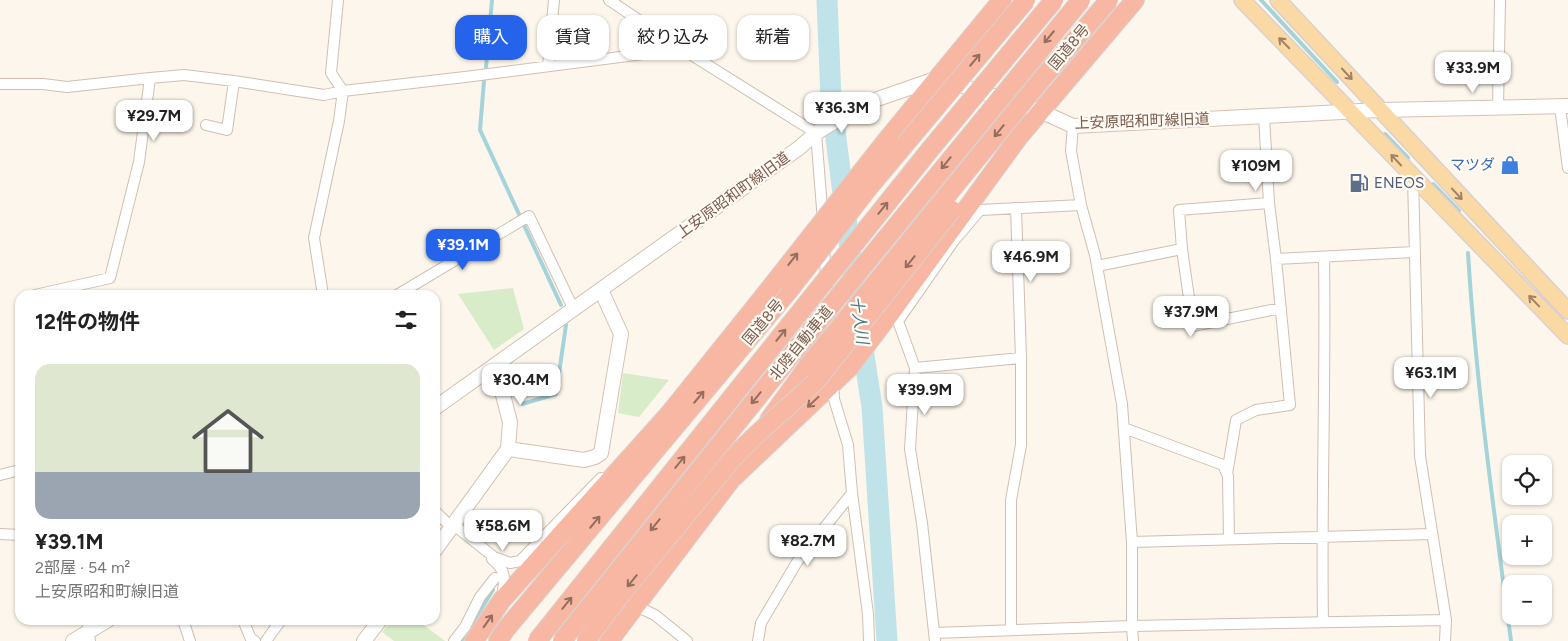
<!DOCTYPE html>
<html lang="ja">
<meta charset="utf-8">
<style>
:root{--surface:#fff;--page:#f2f2f2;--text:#222;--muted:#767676;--accent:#2563eb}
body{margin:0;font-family:Figtree,"Noto Sans JP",sans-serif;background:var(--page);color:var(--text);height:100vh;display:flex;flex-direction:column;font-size:19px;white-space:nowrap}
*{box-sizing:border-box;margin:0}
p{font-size:16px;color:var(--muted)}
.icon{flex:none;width:28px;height:28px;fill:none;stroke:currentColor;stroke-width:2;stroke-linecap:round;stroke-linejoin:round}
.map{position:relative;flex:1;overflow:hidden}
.sheet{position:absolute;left:15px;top:290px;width:425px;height:335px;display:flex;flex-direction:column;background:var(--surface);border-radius:15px;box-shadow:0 1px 4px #0004}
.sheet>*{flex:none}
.guide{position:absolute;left:455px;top:15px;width:475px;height:45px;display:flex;gap:10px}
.fabs{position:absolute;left:1502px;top:455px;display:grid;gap:10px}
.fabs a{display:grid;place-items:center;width:50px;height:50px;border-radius:10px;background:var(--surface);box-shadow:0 1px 4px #0004;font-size:25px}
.price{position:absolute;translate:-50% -42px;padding:0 11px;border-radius:10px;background:#fff;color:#222;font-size:16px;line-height:32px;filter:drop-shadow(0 1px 2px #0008)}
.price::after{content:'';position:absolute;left:50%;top:30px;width:15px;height:11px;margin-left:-8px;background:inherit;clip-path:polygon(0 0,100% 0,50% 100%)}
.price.on{background:var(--accent);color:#fff}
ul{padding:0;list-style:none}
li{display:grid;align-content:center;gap:10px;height:265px;padding:0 20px}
li span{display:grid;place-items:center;height:155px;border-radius:15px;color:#555}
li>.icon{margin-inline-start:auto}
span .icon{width:90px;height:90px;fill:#fffc;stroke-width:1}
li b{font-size:21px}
h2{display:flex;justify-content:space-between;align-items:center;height:60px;padding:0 20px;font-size:21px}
.pill{padding:0 18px;border-radius:15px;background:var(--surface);box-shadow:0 1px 4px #0004;font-size:18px;line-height:45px}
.pill.on{background:var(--accent);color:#fff}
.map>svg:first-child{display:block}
.green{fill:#d8ecc9}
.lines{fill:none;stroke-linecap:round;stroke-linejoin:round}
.stream{stroke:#a5d3da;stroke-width:4}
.river{stroke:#bfe3e8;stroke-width:21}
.street-casing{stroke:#d1beb0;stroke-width:12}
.secondary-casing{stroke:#d6c0b0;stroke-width:16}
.primary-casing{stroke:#dad1cd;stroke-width:18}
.highway-casing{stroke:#dad1cd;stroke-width:20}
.street{stroke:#fff;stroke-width:10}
.secondary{stroke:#fff;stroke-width:14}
.primary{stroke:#fbd9a5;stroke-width:15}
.highway{stroke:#f7b7a3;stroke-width:18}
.highway-bridge-casing{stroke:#dad1cd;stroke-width:20;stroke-linecap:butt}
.highway-bridge{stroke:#f7b7a3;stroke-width:18}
.oneway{stroke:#936e5e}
.oneway2{stroke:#a18267}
.labels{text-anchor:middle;stroke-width:4.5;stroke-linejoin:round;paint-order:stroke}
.street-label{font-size:15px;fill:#7a5c4d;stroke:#fffaf3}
.shop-label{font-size:15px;fill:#366cbe;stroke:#fffaf3;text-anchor:end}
.service-label{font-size:15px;fill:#4e5e75;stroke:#fffaf3;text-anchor:start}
.water-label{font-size:16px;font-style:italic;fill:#437c86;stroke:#fffaf3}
</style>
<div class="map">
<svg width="1568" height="641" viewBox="0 0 1568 641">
<rect width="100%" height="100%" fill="#fdf6ec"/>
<path class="green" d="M513 288 524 329 494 350 458 294Z
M623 373 669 380 639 417 618 413Z
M392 620H417L445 641H394L382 632Z"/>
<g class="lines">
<path class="stream" d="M1261 0 1337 82
M486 67 492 0
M484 81 480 130 561 305
M1385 134 1408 158
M1433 184 1459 211
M1468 253C1476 383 1494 512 1511 641
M522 404 556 394 566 325
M461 641C473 625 482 607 493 590"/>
<path class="river" d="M827 0 831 99 861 336 872 407 887 641"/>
<g class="street-casing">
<path id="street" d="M609 0 682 49 816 133 823 221
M548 66 554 0
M150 78 184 75 234 81 324 95 343 91 465 77 682 49
M0 84H43L67 87 150 78 139 162 110 278 35 295
M1560 107 1568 168
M1498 108 1500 0
M1264 116 1269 203
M206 125 227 130 234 81
M1073 126 1071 151 1081 205 1095 255 1122 404 1132 542V626L1446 620 1445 641
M1413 178 1420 456 1446 620
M1016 208 1021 358
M824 246 830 338
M1182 249 1193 326 1281 308
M1097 266 1182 249 1179 210 1269 203 1276 259 1414 252
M323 295 314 238 339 121 343 91 331 73 338 0
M397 295 529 216 574 310
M915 368 1021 358V445L1011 500V630
M833 380 834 399 848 445 852 493 868 614 869 641
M1124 428 1223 465 1228 476 1229 539
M1227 474 1236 420 1256 410 1290 405 1276 259
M0 475 20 470
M435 511 452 528
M454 525 494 557 510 563 520 561 601 478
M0 534 20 535
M1132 542 1432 534
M492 559C507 571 505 579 502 597
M636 606 655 615 687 641
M87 620 90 641
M183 620 190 641
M243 620 251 639 255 641
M1323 622C1321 500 1326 379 1324 257
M934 633 1132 626 1133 641
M266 641 281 620
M454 641 465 627 480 597 495 578
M758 641 761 623 797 562 852 493
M935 641 922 523 910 449 915 368 898 321 953 242 980 210 1081 205"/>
</g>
<g class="secondary-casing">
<path id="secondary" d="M493 368 503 395 510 422 508 449
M435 408 799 148 816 133 853 110 866 103 938 78 1040 111 1073 126 1380 110 1568 106
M435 550 508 449 584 460 595 457 601 453 621 334 601 290
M73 641 108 620
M364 641 380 620"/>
</g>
<g class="primary-casing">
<path id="primary" d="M1242 0 1568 336
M1278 0 1568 311"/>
</g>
<g class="highway-casing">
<path id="highway" d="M889 137 1002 0
M769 420 808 366
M734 477 849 368 890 314 1018 138 1135 0
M474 641 502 600 669 414 763 297
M498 641 506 629 791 288
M609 641 740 468"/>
</g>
<use href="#street" class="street"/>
<use href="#secondary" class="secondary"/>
<use href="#primary" class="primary"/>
<use href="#highway" class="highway"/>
<g class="highway-bridge-casing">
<path id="highway-bridge" d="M791 288 870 186 1026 0
M763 297 889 137
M808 366 1036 86 1109 0
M537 641 928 152 1054 0
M562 641 838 297 1081 0
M586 641 623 592 734 457C759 429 790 407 817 380L952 210"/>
</g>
<use href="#highway-bridge" class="highway-bridge"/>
</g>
<defs><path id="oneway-shaft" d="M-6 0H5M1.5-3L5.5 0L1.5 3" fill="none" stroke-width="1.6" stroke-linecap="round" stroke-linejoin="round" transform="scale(1.25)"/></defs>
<g class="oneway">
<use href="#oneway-shaft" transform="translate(1049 37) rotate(130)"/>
<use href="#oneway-shaft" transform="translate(975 60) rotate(-50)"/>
<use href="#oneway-shaft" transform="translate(999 131) rotate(129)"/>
<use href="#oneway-shaft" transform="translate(946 163) rotate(129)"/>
<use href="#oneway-shaft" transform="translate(883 208) rotate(-51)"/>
<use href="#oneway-shaft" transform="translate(793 259) rotate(-52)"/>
<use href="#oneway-shaft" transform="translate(910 262) rotate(129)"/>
<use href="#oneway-shaft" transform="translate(781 335) rotate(-51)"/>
<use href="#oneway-shaft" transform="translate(699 397) rotate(-50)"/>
<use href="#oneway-shaft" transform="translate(756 398) rotate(129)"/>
<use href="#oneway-shaft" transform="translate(813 402) rotate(137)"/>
<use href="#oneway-shaft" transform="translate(680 462) rotate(-51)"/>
<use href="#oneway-shaft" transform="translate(595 522) rotate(-50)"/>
<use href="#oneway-shaft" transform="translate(655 525) rotate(129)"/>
<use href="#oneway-shaft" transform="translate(632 581) rotate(129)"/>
<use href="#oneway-shaft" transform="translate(567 603) rotate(-51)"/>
<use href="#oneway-shaft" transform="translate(488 621) rotate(-55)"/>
</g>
<g class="oneway2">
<use href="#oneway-shaft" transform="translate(1284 43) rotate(-135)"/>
<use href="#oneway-shaft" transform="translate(1347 74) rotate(47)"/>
<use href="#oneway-shaft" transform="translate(1396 160) rotate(-133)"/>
<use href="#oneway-shaft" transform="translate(1457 194) rotate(47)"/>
<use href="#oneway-shaft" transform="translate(1534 301) rotate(-134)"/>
</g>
<defs>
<g id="shop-bare" transform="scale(1.5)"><path d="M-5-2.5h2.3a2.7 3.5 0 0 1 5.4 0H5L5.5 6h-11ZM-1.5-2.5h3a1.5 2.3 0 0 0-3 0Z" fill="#3f7fe0" stroke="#fffaf3" stroke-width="2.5" paint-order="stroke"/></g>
<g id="fuel-bare" transform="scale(1.5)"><path d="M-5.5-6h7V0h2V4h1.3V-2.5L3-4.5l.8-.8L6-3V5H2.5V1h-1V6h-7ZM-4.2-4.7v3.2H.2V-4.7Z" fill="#5c6f8a" stroke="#fffaf3" stroke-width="2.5" paint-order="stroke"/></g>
</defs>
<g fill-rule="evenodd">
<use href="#shop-bare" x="1510" y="165"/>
<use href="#fuel-bare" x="1359" y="183"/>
</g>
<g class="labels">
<g class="street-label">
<text transform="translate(1069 47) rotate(-50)" y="5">国道8号</text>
<text transform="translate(1142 121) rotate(-2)" y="5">上安原昭和町線旧道</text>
<text transform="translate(733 195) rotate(-36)" y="5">上安原昭和町線旧道</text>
<text transform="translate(763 322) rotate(-50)" y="5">国道8号</text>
<text transform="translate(801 343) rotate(-51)" y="5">北陸自動車道</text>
</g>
<g class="shop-label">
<text x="1495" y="170">マツダ</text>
</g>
<g class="service-label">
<text x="1374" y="188">ENEOS</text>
</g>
<g class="water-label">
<text transform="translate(860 320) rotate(82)" y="6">十人川</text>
</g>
</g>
</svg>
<div class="fabs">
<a><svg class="icon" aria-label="locate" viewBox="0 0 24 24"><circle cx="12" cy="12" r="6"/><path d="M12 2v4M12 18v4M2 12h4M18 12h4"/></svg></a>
<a>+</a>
<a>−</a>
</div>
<b class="price" style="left:1473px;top:94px">¥33.9M</b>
<b class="price" style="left:842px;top:134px">¥36.3M</b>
<b class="price" style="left:154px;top:142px">¥29.7M</b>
<b class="price" style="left:1256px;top:192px">¥109M</b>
<b class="price on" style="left:463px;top:271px">¥39.1M</b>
<b class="price" style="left:1031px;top:283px">¥46.9M</b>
<b class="price" style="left:1191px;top:338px">¥37.9M</b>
<b class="price" style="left:1431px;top:399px">¥63.1M</b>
<b class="price" style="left:521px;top:406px">¥30.4M</b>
<b class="price" style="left:925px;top:416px">¥39.9M</b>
<b class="price" style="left:503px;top:552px">¥58.6M</b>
<b class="price" style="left:808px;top:567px">¥82.7M</b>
<div class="guide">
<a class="pill on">購入</a>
<a class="pill">賃貸</a>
<a class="pill">絞り込み</a>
<a class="pill">新着</a>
</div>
<section class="sheet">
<h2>12件の物件<svg class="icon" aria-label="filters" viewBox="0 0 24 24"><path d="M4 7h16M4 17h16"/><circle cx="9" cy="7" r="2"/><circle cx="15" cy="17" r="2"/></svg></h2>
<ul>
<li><span style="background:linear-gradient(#dfe7d0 70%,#9aa5b1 0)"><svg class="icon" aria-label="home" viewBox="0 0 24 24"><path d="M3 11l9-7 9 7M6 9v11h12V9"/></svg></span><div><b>¥39.1M</b><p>2部屋 · 54 m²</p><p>上安原昭和町線旧道</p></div></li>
</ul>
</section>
</div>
